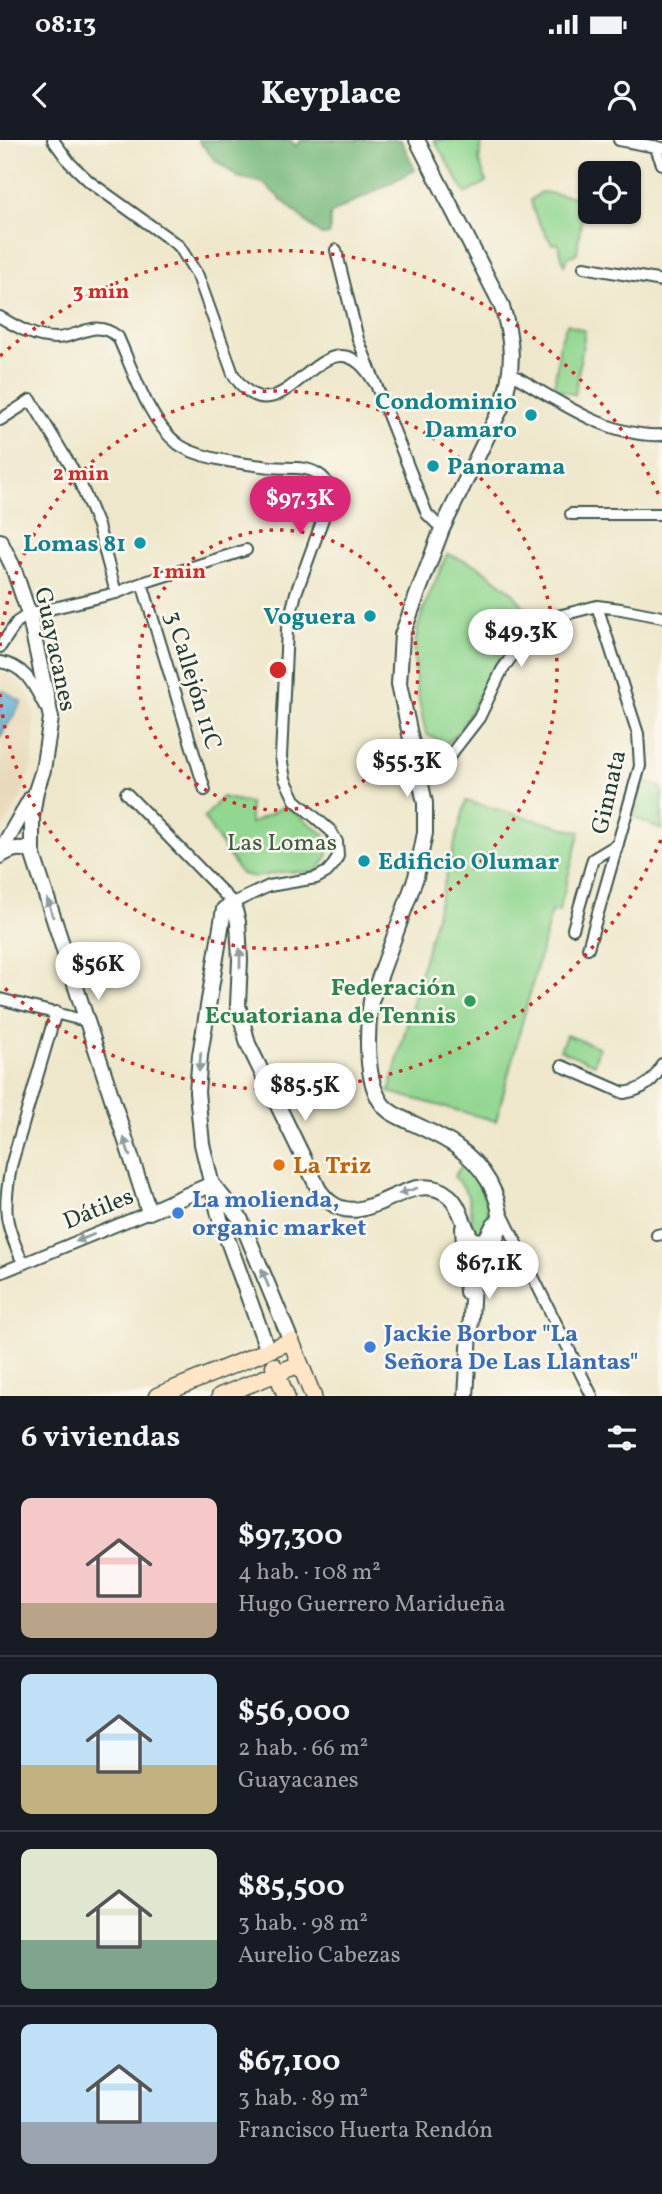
<!DOCTYPE html>
<html lang="es">
<meta charset="utf-8">
<style>
:root{--surface:#171b24;--page:#20242c;--text:#f1f3f6;--muted:#9ea1a6;--line:#363941;--accent:#db2777}
body{margin:0;font-family:Vollkorn,serif;background:var(--page);color:var(--text);height:100vh;display:flex;flex-direction:column;font-size:26px;white-space:nowrap}
*{box-sizing:border-box;margin:0}
p{font-size:23px;color:var(--muted)}
.icon{flex:none;width:38px;height:38px;fill:none;stroke:currentColor;stroke-width:2;stroke-linecap:round;stroke-linejoin:round}
.map{position:relative;height:1256px;overflow:hidden}
.details{display:flex;flex-direction:column;background:var(--surface);flex:1}
.details>*{flex:none}
.controls{position:absolute;left:578px;top:21px;display:grid;gap:14px}
.controls a{display:grid;place-items:center;width:63px;height:63px;border-radius:10px;background:var(--surface);box-shadow:0 2px 5px #0004;font-size:35px}
.price{position:absolute;translate:-50% -60px;padding:0 16px;border-radius:24px;background:#fff;color:#222;font-size:23px;line-height:46px;filter:drop-shadow(0 2px 4px #0008)}
.price::after{content:'';position:absolute;left:50%;top:42px;width:21px;height:16px;margin-left:-10px;background:inherit;clip-path:polygon(0 0,100% 0,50% 100%)}
.price.active{background:var(--accent);color:#fff}
ul{padding:0;list-style:none}
li{display:flex;align-items:center;gap:21px;height:175px;padding:0 21px}
li+li{border-top:2px solid var(--line)}
li span{display:grid;place-items:center;flex:none;width:196px;height:140px;border-radius:10px;color:#555}
li>.icon{margin-inline-start:auto}
span .icon{width:84px;height:84px;fill:#fffc;stroke-width:1}
li b{font-size:30px}
h2{display:flex;justify-content:space-between;align-items:center;height:84px;padding:0 21px;font-size:30px}
.status{display:flex;justify-content:space-between;align-items:center;height:49px;padding:0 35px;background:var(--surface);direction:ltr}
.status svg{height:19px;fill:currentColor}
header{display:flex;justify-content:space-between;align-items:center;height:91px;padding:0 21px;background:var(--surface);font-size:32px;font-weight:800}
.map>svg:first-child{display:block}
.built{fill:#e8d9ba}
.green{fill:#92d790;stroke:#588a62;stroke-width:2}
.forest{fill:#75b87a;stroke:#4a7a57;stroke-width:2}
.water{fill:#55a8d0;stroke:#3a7282;stroke-width:2}
.lines{fill:none;stroke-linecap:round;stroke-linejoin:round}
.minor-casing{stroke:#3e564b;stroke-width:14}
.tertiary-casing{stroke:#3e564b;stroke-width:18}
.secondary-casing{stroke:#3e564b;stroke-width:19}
.minor{stroke:#fff;stroke-width:10}
.tertiary{stroke:#fff;stroke-width:14}
.secondary{stroke:#fde5c5;stroke-width:16}
.oneway{fill:#8f9e9a}
.ring{fill:none;stroke:#d62828;stroke-width:3.5;stroke-dasharray:3.5 7}
.culture-dot{fill:#0f9aa8;stroke:#fbf7ec;stroke-width:2.5}
.leisure-dot{fill:#2e9e5b;stroke:#fbf7ec;stroke-width:2.5}
.food-dot{fill:#e8710a;stroke:#fbf7ec;stroke-width:2.5}
.shop-dot{fill:#3f7fe0;stroke:#fbf7ec;stroke-width:2.5}
.labels{text-anchor:middle;stroke-width:5;stroke-linejoin:round;paint-order:stroke}
.culture-label{font-size:24px;font-weight:bold;fill:#0d838f;stroke:#fbf7ec;text-anchor:end}
.street-label{font-size:24px;fill:#1f3d34;stroke:#fbf7ec}
.park-label{font-size:24px;fill:#365c46;stroke:#fbf7ec}
.leisure-label{font-size:24px;font-weight:bold;fill:#27864d;stroke:#fbf7ec;text-anchor:end}
.food-label{font-size:24px;font-weight:bold;fill:#c56008;stroke:#fbf7ec;text-anchor:start}
.shop-label{font-size:24px;font-weight:bold;fill:#366cbe;stroke:#fbf7ec;text-anchor:start}
.centre{fill:#d62828;stroke:#fbf7ec;stroke-width:3.5}
.ring-label{font-size:21px;text-anchor:middle;font-weight:bold;fill:#d62828;stroke:#fbf7ec;stroke-width:5;stroke-linejoin:round;paint-order:stroke}
</style>
<div class="status"><b>08:13</b><svg viewBox="0 0 49 12"><path d="M0 12V9h3v3zM5 12V6h3v6zM10 12V3h3v9zM15 12V0h3v12zM26 1h20v11H26zM47 4h2v5h-2z"/></svg></div>
<header><svg class="icon" aria-label="back" viewBox="0 0 24 24"><path d="M15 5l-7 7 7 7"/></svg>Keyplace<svg class="icon" aria-label="person" viewBox="0 0 24 24"><circle cx="12" cy="8" r="4"/><path d="M4 21q1-7 8-7t8 7"/></svg></header>
<div class="map">
<svg width="662" height="1256" viewBox="0 0 662 1256">
<rect width="100%" height="100%" fill="#fbf7ec"/>
<filter id="ink" filterUnits="userSpaceOnUse"><feTurbulence type="fractalNoise" baseFrequency=".0143" numOctaves="2"/><feDisplacementMap in="SourceGraphic" scale="14" xChannelSelector="R" yChannelSelector="G"/><feConvolveMatrix kernelMatrix="1 2 1 2 8 2 1 2 1" color-interpolation-filters="sRGB"/></filter>
<filter id="wash" filterUnits="userSpaceOnUse"><feTurbulence type="fractalNoise" baseFrequency=".00686" numOctaves="4" result="noise"/><feDisplacementMap in="SourceGraphic" scale="28" xChannelSelector="R" yChannelSelector="G"/><feGaussianBlur stdDeviation="1.57" result="paint"/><feColorMatrix in="noise" values="0 0 0 0 0 0 0 0 0 0 0 0 0 0 0 0 0 1.4 0 .05"/><feComposite in="paint" operator="in"/></filter>
<g filter="url(#wash)">
<rect width="100%" height="100%" fill="#eee7cb"/>
<path class="built" d="M0 531 13 536 26 548 33 566 35 593 32 622 22 656 0 692Z"/>
<path class="green" d="M434 0H482L479 20 486 42 466 54Z
M541 52 584 58 577 113 568 117 564 125 558 103 552 104C544 89 533 78 531 60Z
M567 184 585 191 575 255 554 248 560 202Z
M447 414 478 426 512 452 531 475 507 505 460 590 446 604 426 594C418 557 408 518 420 480 427 458 438 436 447 414Z
M645 642 662 648V690L634 677Z
M222 657 250 663V684L285 666 324 694 328 715 317 732H283L256 737 241 734 204 678Z
M466 661 580 692 559 771 552 770 496 981 389 952Z
M566 895 599 907 594 924 560 910Z
M463 1023C482 1043 495 1067 484 1094L477 1095 471 1088C473 1068 470 1050 454 1037Z"/>
<path class="forest" d="M198 0H290L296 6 302 0H401L415 30 330 74V94L321 95 263 43 238 37 214 19Z"/>
<path class="water" d="M3 550 22 562 0 597V554Z"/>
</g>
<g filter="url(#ink)">
<g class="lines">
<g class="minor-casing">
<path id="minor" d="M53 0 70 23 90 42 179 106 198 136 233 234C284 314 324 157 374 242
M619 0 662 8
M655 6 662 24
M336 110 358 199 427 374 442 389
M584 127 662 141
M0 177C17 187 35 198 56 198 81 197 94 178 118 197 133 230 149 282 178 304 198 319 245 324 271 327 285 329 305 325 318 334 329 340 330 350 329 362L296 453 287 489 281 617 285 639 295 660 331 691 337 702 338 716 334 724 327 732 316 738 269 746 233 763 126 653
M510 233C555 259 608 298 662 295
M0 280 31 260 78 338 98 386 116 453
M571 374H662
M142 443 205 650
M0 507 17 482 29 474 116 453 142 443 246 410
M0 522C26 526 34 546 45 567
M420 633 448 618 479 578 502 530 524 499 558 476 597 466 621 469 662 477
M573 789 593 719 618 704
M588 808 640 626 638 594 597 466
M0 859 86 881
M562 926 624 953C643 950 655 941 662 924
M502 1074 592 1256
M657 1095 662 1094
M23 1123C4 1081 3 1072 11 1026L56 872
M0 1133 149 1072"/>
</g>
<g class="tertiary-casing">
<path id="tertiary" d="M417 0 501 164C514 201 514 229 502 266L442 389 402 495 399 544 425 663V693L416 737 371 861C367 889 364 941 383 965 389 973 401 978 410 982 442 997 470 1009 489 1042 495 1053 501 1069 500 1083 499 1103 479 1122 473 1145L466 1256
M0 401 13 427 29 474 51 578 43 630 36 651 32 676V712L149 1072 212 1044
M0 712 31 658
M0 716C11 709 20 706 32 712
M212 1044 240 1078 291 1201
M463 1088 467 1152
M483 1123C496 1110 510 1112 524 1121
M268 1211 220 1079 202 1004 197 952 200 915 224 769 233 763 238 782 240 820 238 865 248 904 319 1050C322 1054 326 1059 330 1062 367 1092 412 1024 449 1056 461 1066 463 1086 472 1099L478 1101 486 1099 494 1084"/>
</g>
<g class="secondary-casing">
<path id="secondary" d="M274 1226 286 1256
M157 1256 291 1201 313 1256
M220 1256 300 1224"/>
</g>
<use href="#minor" class="minor"/>
<use href="#tertiary" class="tertiary"/>
<use href="#secondary" class="secondary"/>
</g>
<defs><path id="oneway-solid" d="M-6-.8H1V-3.2L6.5 0L1 3.2V.8H-6Z" transform="scale(1.75)"/></defs>
<g class="oneway">
<use href="#oneway-solid" transform="translate(50 768) rotate(-108)"/>
<use href="#oneway-solid" transform="translate(240 818) rotate(-90)"/>
<use href="#oneway-solid" transform="translate(200 922) rotate(95)"/>
<use href="#oneway-solid" transform="translate(127 1007) rotate(-108)"/>
<use href="#oneway-solid" transform="translate(408 1051) rotate(162)"/>
<use href="#oneway-solid" transform="translate(85 1098) rotate(158)"/>
<use href="#oneway-solid" transform="translate(265 1138) rotate(-112)"/>
</g>
</g>
<g class="ring">
<circle cx="278" cy="530" r="140"/>
<path d="M0 506A279 279 0 1 1 0 554"/>
<path d="M661 700A419 419 0 0 1 0 844M0 216A419 419 0 0 1 661 360"/>
</g>
<g class="culture-dot">
<circle cx="531" cy="275" r="7"/>
<circle cx="433" cy="326" r="7"/>
<circle cx="140" cy="403" r="7"/>
<circle cx="370" cy="476" r="7"/>
<circle cx="364" cy="721" r="7"/>
</g>
<circle class="leisure-dot" cx="470" cy="861" r="7"/>
<circle class="food-dot" cx="279" cy="1025" r="7"/>
<g class="shop-dot">
<circle cx="178" cy="1073" r="7"/>
<circle cx="370" cy="1207" r="7"/>
</g>
<g class="labels">
<g class="culture-label">
<text x="517" y="269">Condominio<tspan x="517" dy="28">Damaro</tspan></text>
<text x="447" y="334" text-anchor="start">Panorama</text>
<text x="126" y="411">Lomas 81</text>
<text x="356" y="484">Voguera</text>
<text x="378" y="729" text-anchor="start">Edificio Olumar</text>
</g>
<g class="street-label">
<text transform="translate(56 509) rotate(78)" y="8">Guayacanes</text>
<text transform="translate(194 540) rotate(73)" y="8">3 Callejón 11C</text>
<text transform="translate(608 652) rotate(-77)" y="8">Ginnata</text>
<text transform="translate(98 1068) rotate(-22)" y="8">Dátiles</text>
</g>
<g class="park-label">
<text x="282" y="710">Las Lomas</text>
</g>
<g class="leisure-label">
<text x="456" y="855">Federación<tspan x="456" dy="28">Ecuatoriana de Tennis</tspan></text>
</g>
<g class="food-label">
<text x="293" y="1033">La Triz</text>
</g>
<g class="shop-label">
<text x="192" y="1067">La molienda,<tspan x="192" dy="28">organic market</tspan></text>
<text x="384" y="1201">Jackie Borbor "La<tspan x="384" dy="28">Señora De Las Llantas"</tspan></text>
</g>
</g>
<circle cx="278" cy="530" r="10" class="centre"/>
<g class="ring-label">
<text x="101" y="158">3 min</text>
<text x="81" y="340">2 min</text>
<text x="179" y="438">1 min</text>
</g>
</svg>
<div class="controls">
<a><svg class="icon" aria-label="locate" viewBox="0 0 24 24"><circle cx="12" cy="12" r="6"/><path d="M12 2v4M12 18v4M2 12h4M18 12h4"/></svg></a>
</div>
<b class="price active" style="left:300px;top:396px">$97.3K</b>
<b class="price" style="left:521px;top:529px">$49.3K</b>
<b class="price" style="left:407px;top:659px">$55.3K</b>
<b class="price" style="left:98px;top:862px">$56K</b>
<b class="price" style="left:305px;top:983px">$85.5K</b>
<b class="price" style="left:489px;top:1161px">$67.1K</b>
</div>
<section class="details">
<h2>6 viviendas<svg class="icon" aria-label="filters" viewBox="0 0 24 24"><path d="M4 7h16M4 17h16"/><circle cx="9" cy="7" r="2"/><circle cx="15" cy="17" r="2"/></svg></h2>
<ul>
<li><span style="background:linear-gradient(#f6c9c9 75%,#b9a48a 0)"><svg class="icon" aria-label="home" viewBox="0 0 24 24"><path d="M3 11l9-7 9 7M6 9v11h12V9"/></svg></span><div><b>$97,300</b><p>4 hab. · 108 m²</p><p>Hugo Guerrero Maridueña</p></div></li>
<li><span style="background:linear-gradient(#bfe0f5 65%,#c2b280 0)"><svg class="icon" aria-label="home" viewBox="0 0 24 24"><path d="M3 11l9-7 9 7M6 9v11h12V9"/></svg></span><div><b>$56,000</b><p>2 hab. · 66 m²</p><p>Guayacanes</p></div></li>
<li><span style="background:linear-gradient(#dfe7d0 65%,#7fa58c 0)"><svg class="icon" aria-label="home" viewBox="0 0 24 24"><path d="M3 11l9-7 9 7M6 9v11h12V9"/></svg></span><div><b>$85,500</b><p>3 hab. · 98 m²</p><p>Aurelio Cabezas</p></div></li>
<li><span style="background:linear-gradient(#bfe0f5 70%,#9aa5b1 0)"><svg class="icon" aria-label="home" viewBox="0 0 24 24"><path d="M3 11l9-7 9 7M6 9v11h12V9"/></svg></span><div><b>$67,100</b><p>3 hab. · 89 m²</p><p>Francisco Huerta Rendón</p></div></li>
</ul>
</section>
